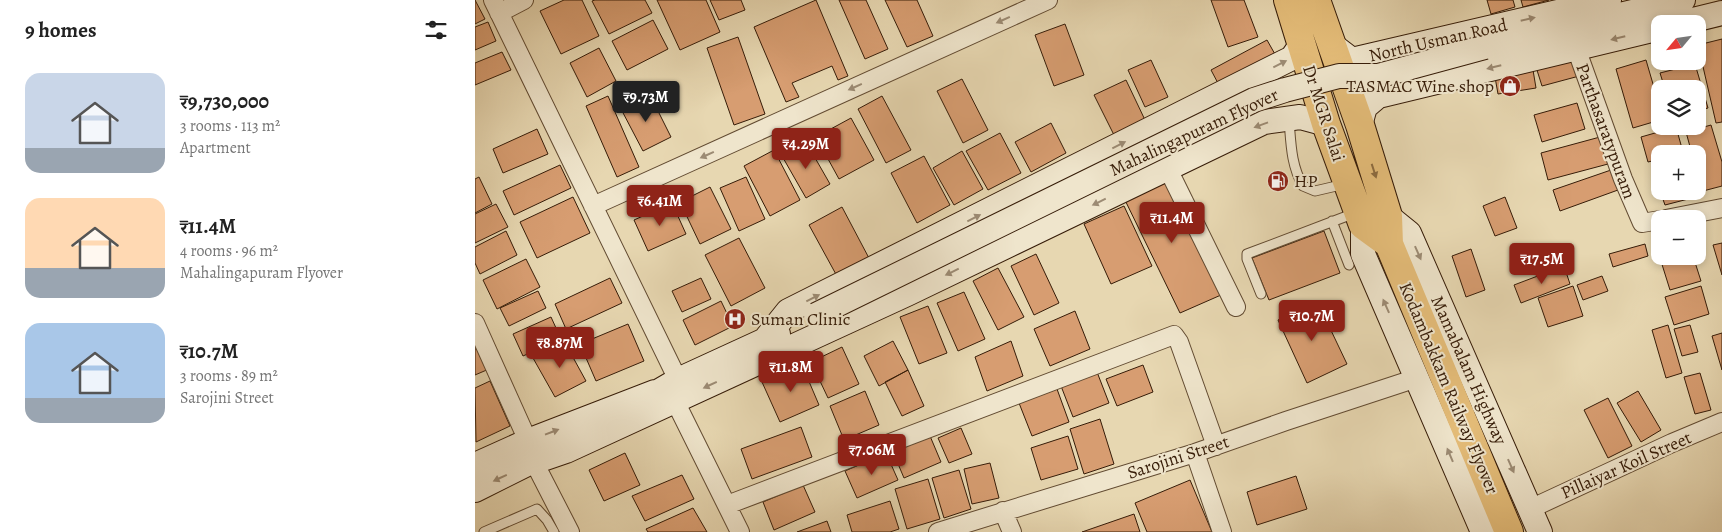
<!DOCTYPE html>
<meta charset="utf-8">
<style>
:root{--surface:#fff;--page:#f6f6f6;--text:#222;--muted:#767676;--accent:#8f2418}
body{margin:0;font-family:Alegreya,serif;background:var(--page);color:var(--text);height:100vh;display:flex;flex-direction:column;font-size:19px;white-space:nowrap}
*{box-sizing:border-box;margin:0}
p{font-size:16px;color:var(--muted)}
.icon{flex:none;width:28px;height:28px;fill:none;stroke:currentColor;stroke-width:2;stroke-linecap:round;stroke-linejoin:round}
.map{position:relative;flex:1;overflow:hidden}
.side{display:flex;flex-direction:column;background:var(--surface);width:475px}
.side>*{flex:none}
.needle{width:32px;rotate:241deg}
.buttons{position:absolute;left:1176px;top:15px;display:grid;gap:10px}
.buttons a{display:grid;place-items:center;width:55px;height:55px;border-radius:10px;background:var(--surface);box-shadow:0 2px 8px #0003;font-size:25px}
.price{position:absolute;translate:-50% -42px;padding:0 11px;border-radius:5px;background:var(--accent);color:#fff;font-size:16px;line-height:32px;filter:drop-shadow(0 1px 2px #0008)}
.price::after{content:'';position:absolute;left:50%;top:30px;width:15px;height:11px;margin-left:-8px;background:inherit;clip-path:polygon(0 0,100% 0,50% 100%)}
.price.on{background:#222;color:#fff}
ul{padding:0;list-style:none}
li{display:flex;align-items:center;gap:15px;height:125px;padding:0 25px}
li span{display:grid;place-items:center;flex:none;width:140px;height:100px;border-radius:15px;color:#555}
li>.icon{margin-inline-start:auto}
span .icon{width:60px;height:60px;fill:#fffc;stroke-width:1}
li b{font-size:21px}
h2{display:flex;justify-content:space-between;align-items:center;height:60px;padding:0 25px;font-size:21px}
main{display:flex;flex:1;min-height:0}
.map>svg:first-child{display:block}
.building{fill:#d79d71;stroke:#361c08}
.lines{fill:none;stroke-linecap:round;stroke-linejoin:round}
.lane-casing{stroke:#624b32;stroke-width:11}
.street-casing{stroke:#624b32;stroke-width:20}
.secondary-casing{stroke:#361c08;stroke-width:26}
.primary-casing{stroke:#361c08;stroke-width:30}
.lane{stroke:#efe5cc;stroke-width:9}
.street{stroke:#efe5cc;stroke-width:18}
.secondary{stroke:#efe5cc;stroke-width:24}
.primary{stroke:#e4bc78;stroke-width:28}
.secondary-bridge-casing{stroke:#361c08;stroke-width:26;stroke-linecap:butt}
.secondary-bridge{stroke:#efe5cc;stroke-width:24}
.oneway{fill:#9c8b74}
.oneway2{fill:#8d6c40}
.labels{text-anchor:middle;stroke-width:4;stroke-linejoin:round;paint-order:stroke}
.street-label{font-size:18px;fill:#361c08;stroke:#efe5cc}
.poi-label{font-size:18px;fill:#361c08;stroke:#efe5cc;text-anchor:start}
</style>
<main>
<section class="side">
<h2>9 homes<svg class="icon" aria-label="filters" viewBox="0 0 24 24"><path d="M4 7h16M4 17h16"/><circle cx="9" cy="7" r="2"/><circle cx="15" cy="17" r="2"/></svg></h2>
<ul>
<li><span style="background:linear-gradient(#c9d6e8 75%,#9aa5b1 0)"><svg class="icon" aria-label="home" viewBox="0 0 24 24"><path d="M3 11l9-7 9 7M6 9v11h12V9"/></svg></span><div><b>₹9,730,000</b><p>3 rooms · 113 m²</p><p>Apartment</p></div></li>
<li><span style="background:linear-gradient(#ffd9b3 70%,#9aa5b1 0)"><svg class="icon" aria-label="home" viewBox="0 0 24 24"><path d="M3 11l9-7 9 7M6 9v11h12V9"/></svg></span><div><b>₹11.4M</b><p>4 rooms · 96 m²</p><p>Mahalingapuram Flyover</p></div></li>
<li><span style="background:linear-gradient(#a9c7e8 75%,#9aa5b1 0)"><svg class="icon" aria-label="home" viewBox="0 0 24 24"><path d="M3 11l9-7 9 7M6 9v11h12V9"/></svg></span><div><b>₹10.7M</b><p>3 rooms · 89 m²</p><p>Sarojini Street</p></div></li>
</ul>
</section>
<div class="map">
<svg width="1247" height="532" viewBox="0 0 1247 532">
<rect width="100%" height="100%" fill="#e7d7b1"/>
<filter id="stains"><feTurbulence type="fractalNoise" baseFrequency=".004" numOctaves="4"/><feColorMatrix values="0 0 0 0 .2 0 0 0 0 .09 0 0 0 0 .02 0 0 0 .5 -.17"/></filter>
<radialGradient id="worn" r=".72"><stop offset=".6" stop-color="#630" stop-opacity="0"/><stop offset="1" stop-color="#630" stop-opacity=".3"/></radialGradient>
<path class="building" d="M0 0 10 19 0 24Z
M89 0H107L124 36 86 54 65 11Z
M120 0H170L177 13 134 34 117 1Z
M182 0H231L245 32 205 50Z
M235 0H266L270 10 244 20Z
M341 0 373 76 363 80 357 66 317 83 324 97 311 102 279 27Z
M364 0H391L413 49 390 59Z
M410 0H442L458 36 432 47Z
M736 0H769L783 37 753 47Z
M1012 0H1038L1040 7 1016 14Z
M1046 0H1074L1048 7Z
M178 20 193 49 152 70 137 41Z
M13 22 21 41 0 50V27Z
M590 24 609 75 579 86 560 35Z
M263 37 290 114 259 125 232 48Z
M1247 39V122L1241 123 1223 45Z
M792 40 801 56 745 87 736 70Z
M1185 40V61L1180 42Z
M124 48 141 81 112 97 95 63Z
M27 52 36 70 0 85V63Z
M1103 56 1108 75 1067 86 1061 67Z
M676 60 693 97 670 107 653 70Z
M1171 60 1185 108V120L1158 128 1141 69Z
M1185 61H1205L1187 66Z
M1220 64 1233 108 1222 111V89H1190L1185 73Z
M1058 70 1061 88 1023 94 1020 77Z
M487 79 513 130 488 143 462 91Z
M651 80 670 120 639 135 619 95Z
M175 95 196 137 168 151 146 109Z
M133 96 164 167 142 177 111 106Z
M407 96 436 150 411 163 383 109Z
M1102 103 1110 129 1067 142 1059 115Z
M376 118 399 160 364 179 341 137Z
M576 123 591 153 556 172 540 142Z
M1236 125 1247 162V186L1228 191 1222 171V154H1217L1211 132Z
M1201 127 1208 152 1185 154V159L1173 162 1166 137Z
M62 129 73 154 28 173 18 149Z
M525 133 546 173 513 190 491 151Z
M1125 137 1133 164 1073 180 1066 153Z
M331 142 355 184 331 198 307 156Z
M299 150 325 200 295 216 269 166Z
M487 151 508 189 479 205 458 168Z
M449 156 475 205 442 223 416 173Z
M1185 163V190L1178 165Z
M85 165 96 188 39 215 28 191Z
M1136 170 1143 190 1085 211 1078 190Z
M690 175 746 295 705 313 648 196Z
M4 177 17 204 0 213V179Z
M271 177 290 219 264 231 245 188Z
M235 187 256 229 225 244 205 202Z
M1185 191H1219L1221 197 1190 205Z
M98 197 115 233 62 258 45 222Z
M1030 197 1042 228 1020 236 1008 206Z
M197 203 211 234 173 251 159 220Z
M21 204 33 227 0 243V214Z
M649 206 677 266 636 284 609 224Z
M367 207 395 260 363 278 334 225Z
M31 231 42 255 5 274 0 263V247Z
M849 231 865 273 794 300 777 258Z
M264 238 290 288 256 306 230 255Z
M1247 243V275L1238 245Z
M1170 244 1173 256 1138 267 1134 254Z
M996 249 1010 290 991 297 977 256Z
M561 254 584 303 559 315 536 266Z
M1191 256H1218L1226 281 1195 290 1185 258Z
M51 259 65 287 22 309 8 280Z
M1089 266 1095 284 1046 303 1039 285Z
M523 268 549 317 523 330 498 281Z
M1127 276 1133 291 1108 300 1102 285Z
M135 278 147 303 91 329 80 304Z
M226 278 236 299 207 312 197 291Z
M1098 286 1108 316 1073 327 1063 298Z
M1226 286 1234 314 1199 325 1190 297Z
M63 291 71 308 34 326 25 308Z
M489 292 510 339 483 351 462 303Z
M246 301 258 326 220 345 208 320Z
M842 301 872 364 832 383 803 320Z
M453 306 472 353 444 364 425 317Z
M600 311 615 349 575 366 559 329Z
M76 317 86 339 48 356 38 334Z
M153 324 169 361 121 381 105 344Z
M1193 325 1207 373 1191 378 1177 330Z
M1215 325 1223 352 1207 356 1199 329Z
M1247 333V370L1237 336Z
M89 341 111 381 80 397 58 358Z
M418 341 433 370 404 386 389 356Z
M536 341 548 376 512 391 500 357Z
M5 347 14 369 0 375V349Z
M367 347 384 384 353 398 336 362Z
M327 365 344 405 305 422 287 382Z
M668 365 678 392 642 406 631 379Z
M433 370 449 406 427 416 410 382Z
M622 372 634 403 598 417 586 386Z
M1225 373 1236 410 1220 414 1209 377Z
M15 381 35 426 1 442 0 388Z
M582 389 594 422 557 436 544 403Z
M390 391 404 425 369 440 355 406Z
M1163 391 1186 430 1166 442 1142 403Z
M1133 398 1157 446 1133 458 1109 410Z
M625 419 639 464 609 474 595 429Z
M326 427 337 457 277 479 266 449Z
M486 428 497 454 474 463 463 438Z
M455 436 466 462 429 478 418 452Z
M593 436 603 469 566 480 556 448Z
M150 453 165 485 129 501 114 470Z
M411 453 423 480 382 498 370 471Z
M515 463 524 498 497 504 489 469Z
M484 470 496 509 469 518 457 478Z
M207 475 219 499 170 521 157 496Z
M821 476 832 509 782 525 772 492Z
M453 479 465 519 432 529 420 489Z
M715 480 737 532H672L660 503Z
M328 485 340 512 299 530 288 502Z
M415 501 424 529 415 532H377L372 515Z
M218 508 232 532H173L171 529Z
M659 514 665 532H607Z
M352 521 356 532H322Z"/>
<g class="lines">
<g class="lane-casing">
<path id="lane" d="M814 120C816 144 816 165 828 186L840 191 870 184
M857 221 874 265
M786 294 772 259V254L880 213
M9 532 62 509 72 520 79 532"/>
</g>
<g class="street-casing">
<path id="street" d="M18 0 203 380
M24 13 49 0
M1101 48 1148 179 1167 223 1185 220
M693 169 761 307
M118 206 573 0
M1191 219 1247 208
M0 323 53 441
M200 401 265 532
M720 453 747 532
M59 462 95 532
M252 505 699 335 704 342 741 446
M1055 509 1197 443 1247 422
M528 511 537 532
M463 532 720 453 811 421 942 378"/>
</g>
<g class="secondary-casing">
<path id="secondary" d="M1202 24 1247 13
M856 44 877 60 1134 0
M1010 47 1208 0
M885 125 890 107 903 96 1185 28
M913 216 934 233 1065 532
M888 225V254L1008 532
M289 341 313 311 817 58 826 45
M167 401 203 380 303 334
M59 462 91 451 432 294 789 122 825 117 851 124
M0 465 53 441 180 392
M0 490 72 454"/>
</g>
<g class="primary-casing">
<path id="primary" d="M813 0 851 124 888 225 914 244
M841 0 885 125 913 216 914 244 1034 532"/>
</g>
<use href="#lane" class="lane"/>
<use href="#street" class="street"/>
<use href="#secondary" class="secondary"/>
<use href="#primary" class="primary"/>
<g class="secondary-bridge-casing">
<path id="secondary-bridge" d="M341 315 779 100 810 90 864 76H903L1010 47"/>
</g>
<use href="#secondary-bridge" class="secondary-bridge"/>
</g>
<defs><path id="oneway-solid" d="M-6-.8H1V-3.2L6.5 0L1 3.2V.8H-6Z" transform="scale(1.25)"/></defs>
<g class="oneway">
<use href="#oneway-solid" transform="translate(1053 19) rotate(-13)"/>
<use href="#oneway-solid" transform="translate(528 20) rotate(156)"/>
<use href="#oneway-solid" transform="translate(1143 38) rotate(166)"/>
<use href="#oneway-solid" transform="translate(805 64) rotate(-27)"/>
<use href="#oneway-solid" transform="translate(1019 67) rotate(166)"/>
<use href="#oneway-solid" transform="translate(380 87) rotate(156)"/>
<use href="#oneway-solid" transform="translate(786 125) rotate(160)"/>
<use href="#oneway-solid" transform="translate(644 145) rotate(-27)"/>
<use href="#oneway-solid" transform="translate(232 155) rotate(156)"/>
<use href="#oneway-solid" transform="translate(624 202) rotate(154)"/>
<use href="#oneway-solid" transform="translate(499 218) rotate(-27)"/>
<use href="#oneway-solid" transform="translate(943 253) rotate(66)"/>
<use href="#oneway-solid" transform="translate(477 272) rotate(154)"/>
<use href="#oneway-solid" transform="translate(338 298) rotate(-27)"/>
<use href="#oneway-solid" transform="translate(911 306) rotate(-114)"/>
<use href="#oneway-solid" transform="translate(235 385) rotate(155)"/>
<use href="#oneway-solid" transform="translate(77 432) rotate(-21)"/>
<use href="#oneway-solid" transform="translate(975 455) rotate(-113)"/>
<use href="#oneway-solid" transform="translate(1036 466) rotate(66)"/>
<use href="#oneway-solid" transform="translate(25 478) rotate(155)"/>
</g>
<use class="oneway2" href="#oneway-solid" transform="translate(899 171) rotate(72)"/>
<defs>
<g id="shop-disc" transform="scale(1.125)"><circle r="9.5" fill="#8f2418" stroke="#efe5cc"/><path d="M-5-2.5h2.3a2.7 3.5 0 0 1 5.4 0H5L5.5 6h-11ZM-1.5-2.5h3a1.5 2.3 0 0 0-3 0Z" fill="#fff"/></g>
<g id="fuel-disc" transform="scale(1.125)"><circle r="9.5" fill="#8f2418" stroke="#efe5cc"/><path d="M-5.5-6h7V0h2V4h1.3V-2.5L3-4.5l.8-.8L6-3V5H2.5V1h-1V6h-7ZM-4.2-4.7v3.2H.2V-4.7Z" fill="#fff"/></g>
<g id="hospital-disc" transform="scale(1.125)"><circle r="9.5" fill="#8f2418" stroke="#efe5cc"/><path d="M-5-5h3v3.5h4V-5h3V5h-3V1.5h-4V5h-3Z" fill="#fff"/></g>
</defs>
<g fill-rule="evenodd">
<use href="#shop-disc" x="1035" y="86"/>
<use href="#fuel-disc" x="803" y="181"/>
<use href="#hospital-disc" x="260" y="319"/>
</g>
<g class="labels">
<g class="street-label">
<text transform="translate(963 40) rotate(-13)" y="6">North Usman Road</text>
<text transform="translate(849 113) rotate(72)" y="6">Dr MGR Salai</text>
<text transform="translate(1131 131) rotate(70)" y="6">Parthasaratypuram</text>
<text transform="translate(719 132) rotate(-25)" y="6">Mahalingapuram Flyover</text>
<text transform="translate(994 370) rotate(66)" y="6">Mamabalam Highway</text>
<text transform="translate(974 388) rotate(67)" y="6">Kodambakkam Railway Flyover</text>
<text transform="translate(703 457) rotate(-18)" y="6">Sarojini Street</text>
<text transform="translate(1151 465) rotate(-24)" y="6">Pillaiyar Koil Street</text>
</g>
<g class="poi-label">
<text x="1019" y="92" text-anchor="end">TASMAC Wine shop</text>
<text x="819" y="187">HP</text>
<text x="276" y="325">Suman Clinic</text>
</g>
</g>
<rect width="100%" height="100%" filter="url(#stains)"/>
<rect width="100%" height="100%" fill="url(#worn)"/>
</svg>
<div class="buttons">
<a><svg class="needle" viewBox="-14 -14 28 28"><path d="M0-13l5 13h-10z" fill="#e53935"/><path d="M0 13l5-13h-10z" fill="#767676"/></svg></a>
<a><svg class="icon" aria-label="layers" viewBox="0 0 24 24"><path d="M12 4l9 5-9 5-9-5zM3 14l9 5 9-5"/></svg></a>
<a>+</a>
<a>−</a>
</div>
<b class="price on" style="left:171px;top:123px">₹9.73M</b>
<b class="price" style="left:331px;top:170px">₹4.29M</b>
<b class="price" style="left:185px;top:227px">₹6.41M</b>
<b class="price" style="left:697px;top:244px">₹11.4M</b>
<b class="price" style="left:1067px;top:285px">₹17.5M</b>
<b class="price" style="left:837px;top:342px">₹10.7M</b>
<b class="price" style="left:85px;top:369px">₹8.87M</b>
<b class="price" style="left:316px;top:393px">₹11.8M</b>
<b class="price" style="left:397px;top:476px">₹7.06M</b>
</div>
</main>
